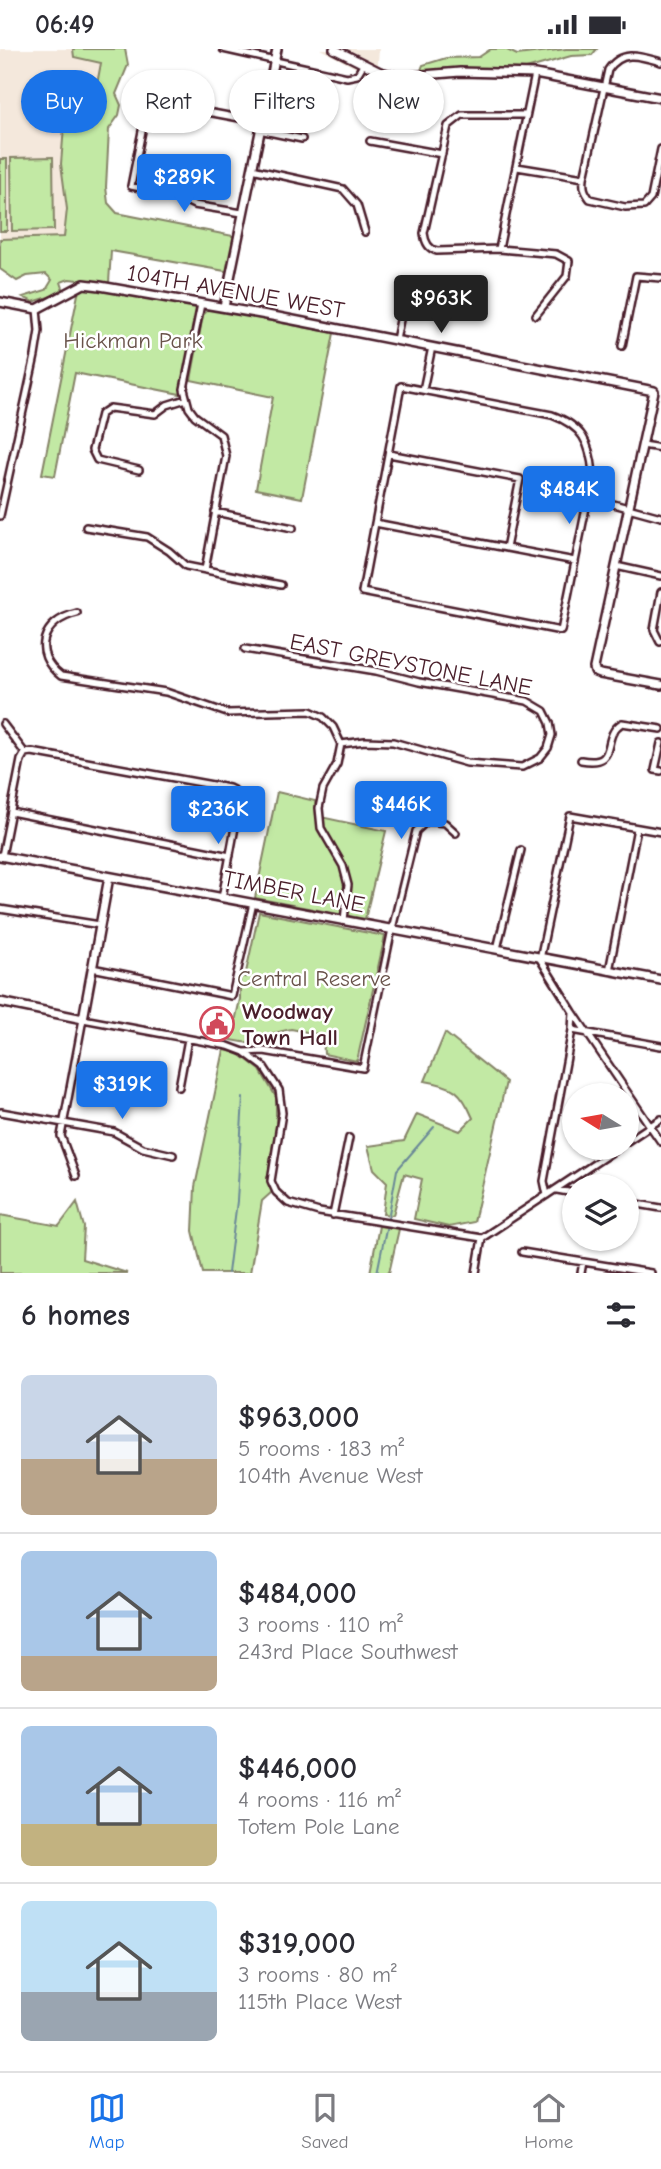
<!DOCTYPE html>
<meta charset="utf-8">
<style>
:root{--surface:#fff;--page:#f2f2f3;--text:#2b2b33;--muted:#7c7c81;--line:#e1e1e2;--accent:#1a73e8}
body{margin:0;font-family:"Comic Neue",sans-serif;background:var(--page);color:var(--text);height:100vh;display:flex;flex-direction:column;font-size:26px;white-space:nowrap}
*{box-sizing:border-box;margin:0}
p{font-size:23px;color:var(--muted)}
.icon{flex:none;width:38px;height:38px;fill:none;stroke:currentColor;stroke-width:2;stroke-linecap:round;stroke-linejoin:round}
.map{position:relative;height:1224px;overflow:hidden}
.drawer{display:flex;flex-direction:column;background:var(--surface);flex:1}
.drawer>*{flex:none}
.banner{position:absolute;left:21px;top:21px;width:620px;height:63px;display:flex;gap:14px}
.needle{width:46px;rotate:281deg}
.tools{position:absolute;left:562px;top:1034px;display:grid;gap:14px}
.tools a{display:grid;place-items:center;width:77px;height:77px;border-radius:50%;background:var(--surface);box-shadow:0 2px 5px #0004;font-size:35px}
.price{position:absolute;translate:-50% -60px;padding:0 16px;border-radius:7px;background:var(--accent);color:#fff;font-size:23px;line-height:46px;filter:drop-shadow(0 2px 4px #0008)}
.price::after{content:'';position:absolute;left:50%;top:42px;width:21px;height:16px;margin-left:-10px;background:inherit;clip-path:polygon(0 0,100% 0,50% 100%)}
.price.on{background:#222;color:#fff}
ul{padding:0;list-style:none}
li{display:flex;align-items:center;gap:21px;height:175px;padding:0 21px}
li+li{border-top:2px solid var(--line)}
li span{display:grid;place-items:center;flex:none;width:196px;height:140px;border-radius:10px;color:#555}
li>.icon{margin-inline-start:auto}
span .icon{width:84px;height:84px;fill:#fffc;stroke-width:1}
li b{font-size:30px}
h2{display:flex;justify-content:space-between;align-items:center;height:84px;padding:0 21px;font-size:30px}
.pill{padding:0 24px;border-radius:32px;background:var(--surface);box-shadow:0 2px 5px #0004;font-size:24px;line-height:63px}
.pill.on{background:var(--accent);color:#fff}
.status{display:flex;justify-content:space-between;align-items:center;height:49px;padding:0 35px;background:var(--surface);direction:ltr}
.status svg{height:19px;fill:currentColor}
.menu{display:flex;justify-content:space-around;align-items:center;height:98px;border-top:2px solid var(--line);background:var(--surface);font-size:19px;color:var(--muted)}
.menu a{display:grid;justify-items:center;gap:4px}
.menu .on{color:var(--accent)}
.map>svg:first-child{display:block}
.built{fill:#f4e8dc}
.green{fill:#c2e9a4;stroke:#868468;stroke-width:2}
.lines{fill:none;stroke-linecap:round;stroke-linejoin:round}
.stream{stroke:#6b8997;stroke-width:2}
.street-casing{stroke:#4a1f2b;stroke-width:10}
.secondary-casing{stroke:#4a1f2b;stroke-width:12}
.street{stroke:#fff;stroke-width:5}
.secondary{stroke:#fff;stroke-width:7}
.labels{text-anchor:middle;stroke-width:5;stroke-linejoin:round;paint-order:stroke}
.street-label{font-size:23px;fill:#4a1f2b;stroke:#fff}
.park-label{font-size:23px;fill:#685249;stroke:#fff}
.poi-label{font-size:23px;font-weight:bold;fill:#4a1f2b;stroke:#fff;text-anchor:start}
</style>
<div class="status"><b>06:49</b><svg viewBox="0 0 49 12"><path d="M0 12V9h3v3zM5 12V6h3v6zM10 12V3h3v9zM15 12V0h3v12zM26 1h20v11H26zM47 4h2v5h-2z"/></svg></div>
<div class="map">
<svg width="661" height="1224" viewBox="0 0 661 1224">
<rect width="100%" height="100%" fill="#fff"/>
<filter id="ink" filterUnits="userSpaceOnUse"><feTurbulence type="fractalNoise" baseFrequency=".0143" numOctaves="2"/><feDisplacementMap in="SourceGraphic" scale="14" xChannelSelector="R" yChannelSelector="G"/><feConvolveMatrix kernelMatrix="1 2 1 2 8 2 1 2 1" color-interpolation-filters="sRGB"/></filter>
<g filter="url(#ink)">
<path class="built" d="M0 0H125L78 223 0 206Z
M320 0H379L378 14 373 28Z"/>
<path class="green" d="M73 0H125L128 16 116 45 121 56 119 66 109 80 106 138 108 154 117 164 238 188 231 223 111 202 109 234 69 230 61 233 63 239 58 245 33 253 23 248 46 241 52 231 46 225 27 227 17 232 0 220V190L64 188 67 160 61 115 64 78 81 73 91 67 101 14 74 8Z
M491 0H505L517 6 566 0H597L592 6 571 7 526 20 465 19 435 24 421 21 423 16 446 9 479 8Z
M53 108 54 181 12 182 11 109Z
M0 110H7V182H0Z
M92 239 197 258 180 345 75 324 55 427 42 425 79 240Z
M209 260 334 284 302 449 256 440 273 348 191 331 203 266Z
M277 743 315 752 316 767 386 782 365 870 255 849Z
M259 863 385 887 357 1012 324 1005 323 986 291 980 270 985 265 997 231 991 240 950V927L245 928Z
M445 984 506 1033 474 1173 449 1178 414 1170 422 1130 404 1125 393 1166 383 1165 387 1133 374 1120 368 1097 404 1092 417 1065 460 1082 473 1069C461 1041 454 1037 425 1032Z
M224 1001 238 1004 260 1021 276 1048V1078L267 1130 272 1143 262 1152 250 1224H203L193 1182 195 1138Z
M77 1153 84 1178 82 1210 127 1224H0V1166L59 1177Z
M379 1177 399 1180 389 1224H370Z"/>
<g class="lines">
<path class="stream" d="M388 1170 397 1121 434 1078
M228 1224 237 1152 243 1049
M377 1224 386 1180"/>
<g class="street-casing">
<path id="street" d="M223 0 347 28 357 26 363 16
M661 13C640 7 622 0 608 21L584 129C583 138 584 142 590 150L625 158 644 157 651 149 661 100
M526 66H462L448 77 424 184C425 193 428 200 437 202L499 200 556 205 569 212 567 227 536 266
M259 81 302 90
M370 92 442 105
M517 118 584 129
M252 120 343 140 357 156 365 183
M242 164 194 156 174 146 131 137 148 52 261 73
M499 200 535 25
M201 255 184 340 189 359 195 367 221 386 226 407 205 521
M396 291 401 266
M622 297 636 227 661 229
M401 337 552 366C582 377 590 393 593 424L561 582 362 543Z
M423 341 432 298
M642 396 661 399
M389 405 520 430 506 499
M139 421 97 411 92 401 101 365 110 359 155 365 167 356 186 350
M588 448 661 468
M215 463 293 479
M0 467 35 307 39 282 37 260
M375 474 575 512
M86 478 147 488 169 502 186 517 281 536
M616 517 661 527
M77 564C42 572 31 604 61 627L166 643 227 664 310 662 323 668 333 678 341 695
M660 593 654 581 661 543
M245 600 376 622 419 633 527 652 544 662 550 674 552 686 548 699 540 709 522 718 467 714 393 693 365 692 341 695
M3 675 25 704 32 703 229 739 235 742 240 751 222 849
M661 694 655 721 661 722
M341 695 337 715 323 740 319 759 321 779 343 817 348 836 344 871
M581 711C621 718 599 688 622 674L661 680
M11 763 230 807
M2 807 21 711 25 704
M0 860 100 876
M497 900 521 801
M92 919 232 947 253 854
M609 922 637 779
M573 963 650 1077 661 1070
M572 981 661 997
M244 1003 264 1018 279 1041 282 1064 271 1132 276 1143 288 1154 319 1163 482 1189
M179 1038 188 990
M1 1063 114 1083 143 1099 173 1106
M626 1093 650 1077 661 1093
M76 1127 61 1087 83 970 228 997 244 1003 264 1002 363 1019 392 880 416 782 427 772 445 774 456 784
M557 1141 574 1144
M547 1146 544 1132 572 981 573 963 540 910 570 767 661 783
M626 1153 661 1159
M333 1166 349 1089
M482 1189 618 1099
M522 1203 651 1224
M476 1224 482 1189
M581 1224 583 1213"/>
</g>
<g class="secondary-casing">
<path id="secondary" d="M334 0 380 23 399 28 460 23 535 25 661 49
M0 253 37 260 84 235 100 237 278 268 654 342 594 619 595 623 600 625 661 636
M224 258 277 0
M0 807 661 931
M0 953 83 970 109 828"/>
</g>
<use href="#street" class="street"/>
<use href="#secondary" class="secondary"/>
</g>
</g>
<defs>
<g id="civic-ring" transform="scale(1.75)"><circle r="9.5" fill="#fff" stroke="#d1495b" stroke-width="1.5"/><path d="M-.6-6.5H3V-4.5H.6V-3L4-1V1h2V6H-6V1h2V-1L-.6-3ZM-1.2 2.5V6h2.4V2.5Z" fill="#d1495b"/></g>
</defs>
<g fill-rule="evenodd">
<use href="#civic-ring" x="217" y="975"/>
</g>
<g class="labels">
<g class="street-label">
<text transform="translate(236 242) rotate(10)" y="8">104TH AVENUE WEST</text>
<text transform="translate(411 615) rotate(11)" y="8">EAST GREYSTONE LANE</text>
<text transform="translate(294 842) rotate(11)" y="8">TIMBER LANE</text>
</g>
<g class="park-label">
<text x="133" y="299">Hickman Park</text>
<text x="314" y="937">Central Reserve</text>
</g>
<g class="poi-label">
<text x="242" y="970">Woodway<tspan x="242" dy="26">Town Hall</tspan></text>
</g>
</g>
</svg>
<div class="tools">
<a><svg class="needle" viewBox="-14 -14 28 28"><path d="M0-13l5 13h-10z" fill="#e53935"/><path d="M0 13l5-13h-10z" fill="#7c7c81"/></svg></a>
<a><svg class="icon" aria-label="layers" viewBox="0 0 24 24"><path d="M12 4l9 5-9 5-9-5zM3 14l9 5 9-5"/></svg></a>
</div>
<b class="price" style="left:184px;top:165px">$289K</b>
<b class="price on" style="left:441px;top:286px">$963K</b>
<b class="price" style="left:569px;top:477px">$484K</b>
<b class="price" style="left:401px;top:792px">$446K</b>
<b class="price" style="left:218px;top:797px">$236K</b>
<b class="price" style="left:122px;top:1072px">$319K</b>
<div class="banner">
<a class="pill on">Buy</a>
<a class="pill">Rent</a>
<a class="pill">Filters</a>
<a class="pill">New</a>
</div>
</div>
<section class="drawer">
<h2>6 homes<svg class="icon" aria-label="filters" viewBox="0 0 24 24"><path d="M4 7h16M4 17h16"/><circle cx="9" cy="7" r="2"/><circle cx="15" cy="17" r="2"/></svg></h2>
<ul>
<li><span style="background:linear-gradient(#c9d6e8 60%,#b9a48a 0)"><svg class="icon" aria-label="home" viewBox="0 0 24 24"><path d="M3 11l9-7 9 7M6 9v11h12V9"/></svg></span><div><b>$963,000</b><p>5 rooms · 183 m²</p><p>104th Avenue West</p></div></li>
<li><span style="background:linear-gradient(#a9c7e8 75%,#b9a48a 0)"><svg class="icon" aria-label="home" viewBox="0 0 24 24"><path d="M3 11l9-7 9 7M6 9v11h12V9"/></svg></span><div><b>$484,000</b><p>3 rooms · 110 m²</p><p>243rd Place Southwest</p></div></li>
<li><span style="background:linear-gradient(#a9c7e8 70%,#c2b280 0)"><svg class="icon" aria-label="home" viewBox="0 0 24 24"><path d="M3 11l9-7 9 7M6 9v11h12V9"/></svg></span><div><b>$446,000</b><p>4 rooms · 116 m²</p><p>Totem Pole Lane</p></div></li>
<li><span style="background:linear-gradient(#bfe0f5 65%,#9aa5b1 0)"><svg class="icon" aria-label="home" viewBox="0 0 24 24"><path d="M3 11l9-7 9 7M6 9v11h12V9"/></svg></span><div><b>$319,000</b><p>3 rooms · 80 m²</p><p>115th Place West</p></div></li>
</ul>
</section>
<nav class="menu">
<a class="on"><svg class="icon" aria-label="map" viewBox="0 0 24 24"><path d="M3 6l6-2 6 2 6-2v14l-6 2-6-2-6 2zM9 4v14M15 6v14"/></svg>Map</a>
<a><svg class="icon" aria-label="saved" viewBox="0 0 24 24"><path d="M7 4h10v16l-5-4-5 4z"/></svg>Saved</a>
<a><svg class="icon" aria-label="home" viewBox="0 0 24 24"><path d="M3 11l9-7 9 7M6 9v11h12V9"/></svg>Home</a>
</nav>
